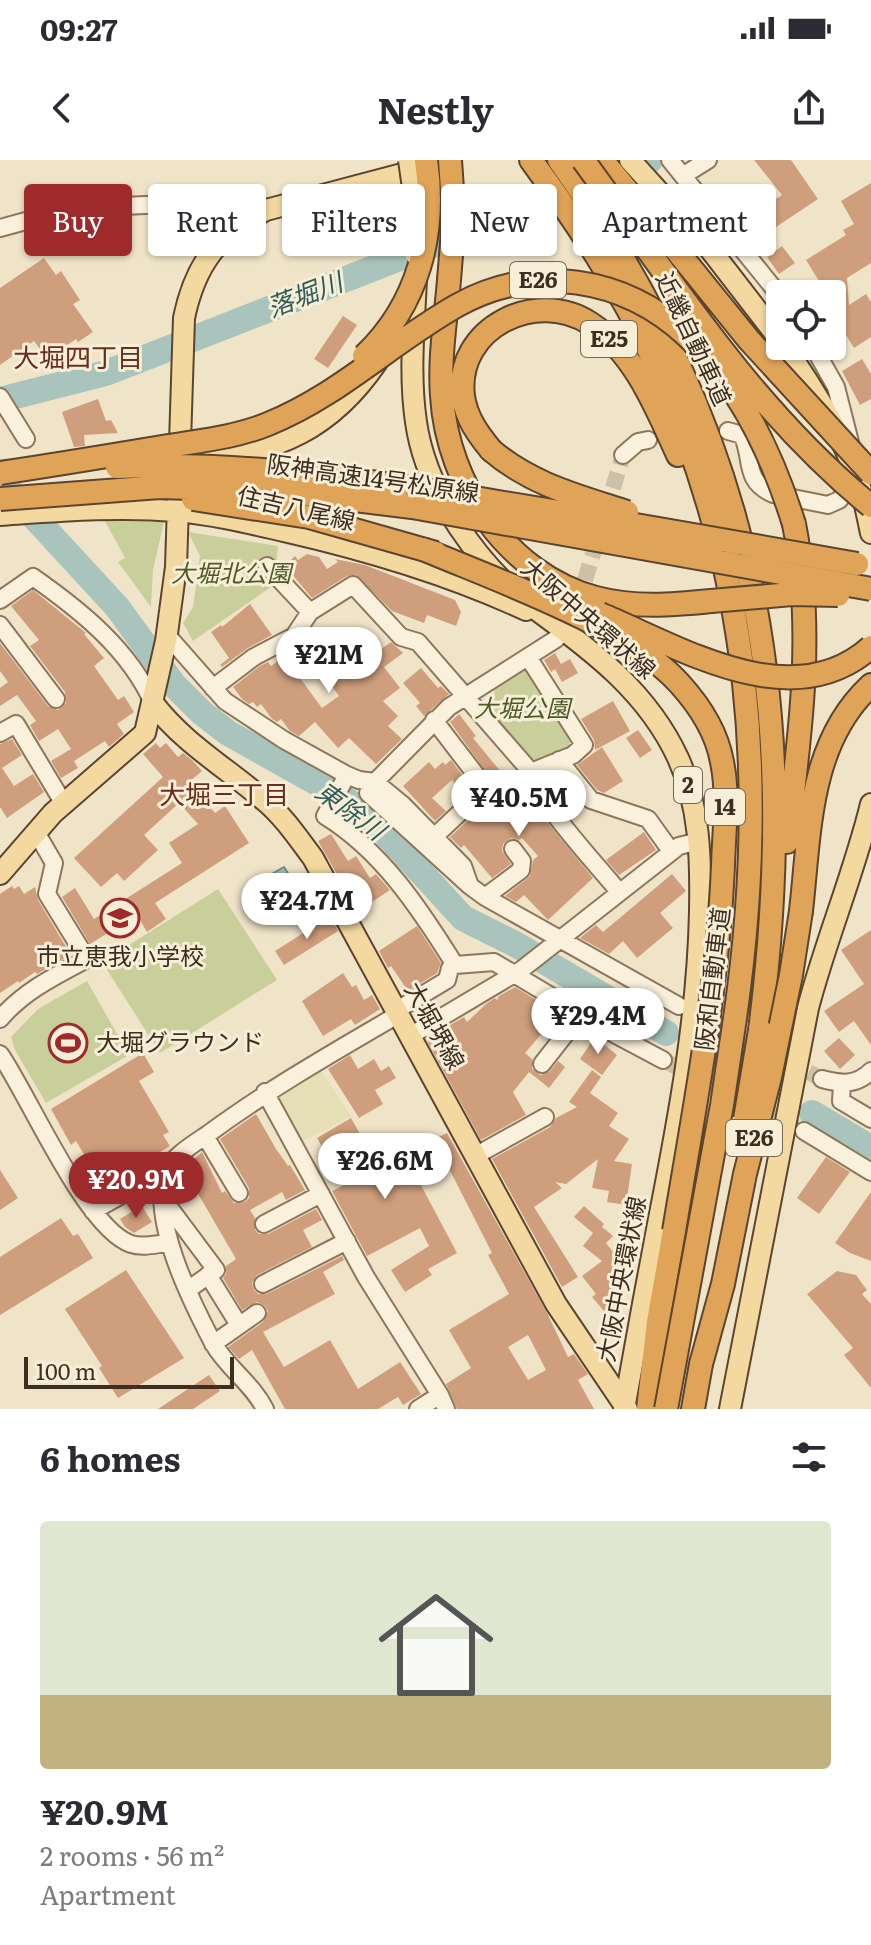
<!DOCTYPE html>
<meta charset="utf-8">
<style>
:root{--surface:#fff;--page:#f2f2f3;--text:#2b2b33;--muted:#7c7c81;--line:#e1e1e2;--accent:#9e2a2b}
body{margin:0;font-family:Literata,"Noto Sans JP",serif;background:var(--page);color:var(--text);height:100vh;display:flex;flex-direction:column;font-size:30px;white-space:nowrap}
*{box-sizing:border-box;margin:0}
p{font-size:26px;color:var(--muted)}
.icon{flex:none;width:44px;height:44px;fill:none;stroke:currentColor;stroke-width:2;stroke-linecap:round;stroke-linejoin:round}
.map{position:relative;height:1249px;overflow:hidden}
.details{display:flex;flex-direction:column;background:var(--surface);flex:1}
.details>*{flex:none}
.hud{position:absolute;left:24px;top:24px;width:824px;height:72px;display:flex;gap:16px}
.fabs{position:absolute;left:766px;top:120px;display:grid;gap:16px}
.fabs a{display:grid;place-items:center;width:80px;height:80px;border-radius:8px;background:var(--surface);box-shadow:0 2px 6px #0004;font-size:40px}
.scale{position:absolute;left:24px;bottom:20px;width:210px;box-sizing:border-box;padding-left:8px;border:4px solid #3d2e20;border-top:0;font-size:22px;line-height:28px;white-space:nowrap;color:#3d2e20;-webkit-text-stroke:6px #f7eed8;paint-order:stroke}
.price{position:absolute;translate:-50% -68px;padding:0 18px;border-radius:28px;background:#fff;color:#222;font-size:26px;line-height:52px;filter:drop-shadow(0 2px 4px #0008)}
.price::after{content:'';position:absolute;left:50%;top:48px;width:24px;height:18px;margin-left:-12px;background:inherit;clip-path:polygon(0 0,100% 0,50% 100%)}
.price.selected{background:var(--accent);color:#fff}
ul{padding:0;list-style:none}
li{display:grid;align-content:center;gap:16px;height:424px;padding:0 40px}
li+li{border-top:2px solid var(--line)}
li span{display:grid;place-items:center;height:248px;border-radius:8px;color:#555}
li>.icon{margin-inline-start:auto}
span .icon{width:144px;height:144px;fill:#fffc;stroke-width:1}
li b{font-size:34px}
h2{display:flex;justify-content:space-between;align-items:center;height:96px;padding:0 40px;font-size:34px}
.chip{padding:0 28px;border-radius:8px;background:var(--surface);box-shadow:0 2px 6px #0004;font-size:28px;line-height:72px}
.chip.selected{background:var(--accent);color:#fff}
.status{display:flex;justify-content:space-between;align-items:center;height:56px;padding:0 40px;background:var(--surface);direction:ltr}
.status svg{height:22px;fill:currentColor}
header{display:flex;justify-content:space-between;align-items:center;height:104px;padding:0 40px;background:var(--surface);font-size:36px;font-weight:700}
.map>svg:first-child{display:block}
.farmland{fill:#e6deb5}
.green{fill:#c9cf9b}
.water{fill:#a9c4bc;stroke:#6f938a;stroke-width:2}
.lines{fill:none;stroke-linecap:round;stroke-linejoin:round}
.river{stroke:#a9c4bc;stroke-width:26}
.building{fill:#cf9f7d;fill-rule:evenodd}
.minor-tunnel{stroke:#ccc0a6;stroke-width:16;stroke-dasharray:16 8;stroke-linecap:butt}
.minor-casing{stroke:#8d765c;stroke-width:20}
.major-casing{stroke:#5b4430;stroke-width:24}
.highway-casing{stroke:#5b4430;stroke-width:26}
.minor{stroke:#faf1dc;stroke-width:16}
.major{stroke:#f3d9a0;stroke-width:20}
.highway{stroke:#e0a458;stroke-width:22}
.major-bridge-casing{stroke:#5b4430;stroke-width:24;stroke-linecap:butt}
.highway-bridge-casing{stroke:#5b4430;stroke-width:26;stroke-linecap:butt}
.major-bridge{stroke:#f3d9a0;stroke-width:20}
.highway-bridge{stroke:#e0a458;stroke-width:22}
.labels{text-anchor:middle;stroke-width:6;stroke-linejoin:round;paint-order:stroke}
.shield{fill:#f7eed8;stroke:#756857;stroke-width:2}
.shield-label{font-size:22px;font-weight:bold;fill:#3d2e20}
.street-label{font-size:24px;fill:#3d2e20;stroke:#f7eed8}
.park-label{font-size:24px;font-style:italic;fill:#4d5a26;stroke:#f7eed8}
.poi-label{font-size:24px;fill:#3d2e20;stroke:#f7eed8}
.water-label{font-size:26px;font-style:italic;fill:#2f5d5a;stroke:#f7eed8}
.neighbourhood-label{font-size:26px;fill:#6b2e1e;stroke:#f7eed8}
</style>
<div class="status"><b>09:27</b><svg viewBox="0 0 49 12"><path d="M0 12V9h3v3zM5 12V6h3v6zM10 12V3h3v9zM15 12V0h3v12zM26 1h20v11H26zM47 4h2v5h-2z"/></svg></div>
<header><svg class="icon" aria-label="back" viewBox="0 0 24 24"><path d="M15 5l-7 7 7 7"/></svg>Nestly<svg class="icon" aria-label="share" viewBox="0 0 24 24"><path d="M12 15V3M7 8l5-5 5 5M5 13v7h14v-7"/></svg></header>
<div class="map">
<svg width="871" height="1249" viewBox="0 0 871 1249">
<rect width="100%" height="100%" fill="#f0e4c8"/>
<path class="farmland" d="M320 909 351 956 301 982 278 940 279 934Z"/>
<path class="green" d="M105 361 164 362 153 410 151 447 118 402 125 398Z
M188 372 278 386 274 425 193 481 183 463 193 447 200 396Z
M524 505 571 575 569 588 553 596 531 600 493 554 495 525Z
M218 729 277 820 160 893 102 802Z
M87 821 129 895 46 943 15 890 11 877 38 849Z"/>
<path class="water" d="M284 707 311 750 291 762 263 719Z"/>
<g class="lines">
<path class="river" d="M0 240 106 213 650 0
M0 320 117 447 174 525 202 553 228 573 344 638 375 662 463 758 515 784 666 873
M812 953 871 988"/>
</g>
<path class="building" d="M754 0H791L818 39 764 75 751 56 782 35Z
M871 23V103L847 118 849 145 866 134 871 142V177L854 188 832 152V134H827L806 100 846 75 843 70 854 64 841 41Z
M782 86 795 103 779 114 767 97Z
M44 98 56 115 61 111 80 140 73 144 93 172 78 182 76 179 66 186 43 193 34 181 0 205V128Z
M343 156 357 165 328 208 314 199Z
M862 199 871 214V239L860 245 842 211Z
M98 239 106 261 111 260 118 273 84 275 85 286 74 287 62 252Z
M307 394 319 397 327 409 338 402 335 399 365 405 455 440 461 452 456 466 427 455 424 463 392 451 356 415 347 416 312 438 285 406 295 396 298 400Z
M33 430 86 473 84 474 104 498 94 506 118 540 124 536 134 552 117 564 124 574 109 587 105 581 74 601 78 608 61 618 51 601 71 589 58 569 39 581 30 565 36 561 17 535 0 546V528L8 522 0 511V483L48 546 58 550 66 543 65 532 30 486 39 480 11 446Z
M250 444 272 475 248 488 222 507 220 505 229 498 211 472 221 465 222 467Z
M313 468 335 492 340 488 344 493 347 491 358 506 391 482 403 493 384 507 400 528 383 541 398 556 388 566 402 579 376 604 349 578 338 588 315 562 299 576 290 571 281 559 277 562 272 559 261 544 257 547 253 542 249 544 242 539 233 527 260 506 268 502 271 506 301 486ZM315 503 339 536 322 548 297 514Z
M555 493 561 504 570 499 578 513 562 522 555 509 551 512 544 500Z
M421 508 438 528 441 526 449 534 424 556 416 546 420 543 403 523Z
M613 541 630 571 595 590 594 580 581 559Z
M459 554 476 576 473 578 506 618 513 611 523 622 546 661 593 718 548 760 524 735 516 742 505 736 530 716 533 700 538 696 522 678 519 680 511 678 503 684 502 691 511 704 492 718 464 685 461 688 450 677 494 636 497 627 450 562Z
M638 570 652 590 640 598 626 578Z
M12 579 22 595 2 608 14 626 33 614 44 632 7 658 0 647V584Z
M156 583 160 588 166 583 178 597 183 593 192 600 202 611 188 623 215 653 225 646 249 683 155 743 166 759 147 772 137 755 90 784 62 737 75 728 94 759 182 703 169 683 198 664 179 643 144 675 158 690 124 721 117 713 101 727 74 698 163 617 143 594Z
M602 587 623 621 604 633 597 630 577 605Z
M451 600 471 627 464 634 452 620 432 638 446 651 435 661 403 626 429 602 435 609 443 602 445 605Z
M562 621 578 641 566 651 551 630Z
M644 672 656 690 619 715 606 700Z
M331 674 348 701 356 696 370 718 376 714 390 730 358 751 318 681Z
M672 714 686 731 660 753 673 768 637 798 623 781 609 794 580 778 596 765 603 772Z
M12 726 14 729 19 726 24 734 35 727 38 740 71 795 37 814 35 812 19 823 18 821 0 833V734Z
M330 756 338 771 284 805 275 791Z
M417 766 441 803 437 813 408 831 391 806 388 808 379 791Z
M871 770V885L854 861 839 872 824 851 864 824 841 790Z
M343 813 352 827 356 825 364 840 372 835 380 849 355 865 351 859 323 876 302 841Z
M515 827 564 857 555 869 549 865 525 893 532 899V909L541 915 550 911 558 901 565 907 549 928 529 912 513 932 526 955 481 980 426 879 464 857 467 862 487 843 495 838 497 840 499 836Z
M595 877 617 895 602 915 580 899Z
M839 878 855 895 840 909 824 891Z
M143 893 154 912 139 921 169 972 163 975 170 986 103 1026 76 981 71 985 51 949Z
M350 895 358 909 374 899 381 911 389 906 396 918 375 930 383 944 359 958 328 909Z
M592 910 601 917 590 933 618 953 609 966 629 979 614 1001 632 1004 626 1045 607 1042 609 1031 592 1028 598 999 566 1024 555 1022 562 1028 534 1047 578 1117 562 1127 492 999 550 967 556 958 577 947 569 942Z
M256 954 276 989 288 1006 290 1005 305 1030 286 1040 282 1032 250 1050 255 1058V1070L259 1074H268L316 1049 322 1060 303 1070 312 1087 257 1115 252 1123 254 1130 258 1134H267L342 1096 344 1100 323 1112 335 1134 263 1172 284 1207 330 1180 358 1229 400 1202 421 1234 403 1245 398 1237 378 1249H285L252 1190 239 1199 228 1187 263 1162 268 1151 265 1146 257 1142 242 1150 223 1118 226 1114V1106L236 1099 197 1032 195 1033 188 1021 184 1024 178 1013 202 992 222 1033 225 1031 234 1043 245 1042 249 1038V1028L220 979Z
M351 958 371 993 397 980 457 1093 428 1109 432 1115 405 1132 391 1110 429 1086 420 1068 367 1096 332 1031 344 1025 317 978Z
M447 973 547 1153 568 1197 574 1194 588 1214 578 1220 594 1249H457L446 1224 471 1208 449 1170 509 1134 488 1095 492 1093 434 979ZM528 1175 546 1210 528 1220 508 1187Z
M826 997 850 1012 819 1054 797 1038Z
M0 1010 18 1038 0 1050Z
M871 1032V1101L850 1093 835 1083Z
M142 1046 152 1062 134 1073 125 1067 120 1059Z
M584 1046 604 1064 602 1067 613 1076 606 1083 625 1107 615 1164 592 1137 596 1134 582 1116 602 1101 583 1086 593 1073 574 1057Z
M61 1058 73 1076 78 1074 93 1098 0 1155V1097Z
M126 1110 184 1198 118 1238 99 1208 102 1206 65 1149Z
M837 1111 856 1115 867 1130 862 1134 871 1144V1228L844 1195 853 1188 807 1134Z
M209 1215 220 1231 193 1249H158Z"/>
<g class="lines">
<path class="minor-tunnel" d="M578 443 623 295
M702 857 822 919
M663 900 796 967"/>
<g class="minor-casing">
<path id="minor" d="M670 0 780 136
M684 15 708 0
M0 68 55 53 102 47 167 44 192 50 224 76
M813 186 836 227 853 294
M0 237 26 279
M728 271 742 275C754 298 742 320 773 334L828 345 839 340 855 322
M623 295 638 282 648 280
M267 406 310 452
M0 440 33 417C80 450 129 489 153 543
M0 465 56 539
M167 475 225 541 284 580 347 615 359 620 375 622 403 645 463 706 470 726 485 737 679 846
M528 497 584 585 573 595 531 612
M213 528 254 497 294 476 310 452 353 425 401 477 418 482 531 612C534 638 600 708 619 732
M434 560 486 628 434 677
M0 573 16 564 64 644
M559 600 591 640 648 659 671 691
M347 615 325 656C382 691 420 749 455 805
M375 622 449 547 556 479 571 463
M368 633 470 726
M485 737 521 710 522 701 513 689
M397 850 447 820 450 808 455 805 494 802 616 875 663 900
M0 859C24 831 55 816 87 799L47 734 54 703 36 672
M410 876 521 810 679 686 699 681
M0 894C29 936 86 1069 131 1084 143 1088 156 1084 168 1083
M542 904 581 854
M822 919C841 924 856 926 871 911
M842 924 841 941 871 959
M265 932 366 1117 440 1235 446 1249
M804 971 871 1012
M205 976 239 1033
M475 996 545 957
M163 1039 216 1110 189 1129
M93 1051 168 1009
M264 1064 321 1034
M208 1115 239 1165
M263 1124 347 1081
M213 1184 257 1153
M265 1249C252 1223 227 1208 213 1183 191 1141 148 1056 167 1010 173 996 195 983 208 974 269 929 334 892 399 854
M418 1249 440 1235"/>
</g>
<g class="major-casing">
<path id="major" d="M630 0 706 84 780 180
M416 119C414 166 409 215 416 262 426 333 480 409 538 451 594 492 648 533 678 598 700 646 701 699 700 751 698 855 679 957 659 1059 647 1122 635 1186 624 1249
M784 186C812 226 841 272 857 318 864 336 867 355 871 373
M198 297C276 296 333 267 377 202
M0 355C59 351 117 346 176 351 212 354 249 363 284 371 367 390 449 414 526 450
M153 543C182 582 228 609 265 641 284 657 298 678 313 698L556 1144 627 1249
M0 714 53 653 145 573 166 481 176 407 184 158C195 105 218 74 266 50L425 8
M730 1249 808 848C826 779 854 714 871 644"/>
</g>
<g class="highway-casing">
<path id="highway" d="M531 0C577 63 621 129 654 201 753 413 768 629 735 858
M559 0C755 276 802 538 760 870
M602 0 669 81
M449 120C446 158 439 198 442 236 447 324 508 415 596 438 634 448 672 445 711 441
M491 290C478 274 466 258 463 236 455 167 537 128 591 164 635 193 657 249 678 295
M787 682C800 577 815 469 794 364
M801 751C810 672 808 583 871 525
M648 1249 658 1162 674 1071
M693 1249 701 1204"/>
</g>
<use href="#minor" class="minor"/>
<use href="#major" class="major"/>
<use href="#highway" class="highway"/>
<g class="major-bridge-casing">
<path id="major-bridge" d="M409 0 413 28 416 95"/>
</g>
<g class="highway-bridge-casing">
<path id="highway-bridge" d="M583 0C672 121 753 250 871 346
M669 81 749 180 871 313
M449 120 454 59 450 0
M364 196C418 145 437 73 426 0
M491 290C530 324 578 336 627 352
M117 307C247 301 376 321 504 343 622 362 739 383 857 404
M0 313C54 305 108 296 162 287 197 281 234 278 268 264 338 236 392 182 458 145 534 103 624 117 687 176 739 224 773 297 794 364
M0 339 160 327 281 331 412 347 871 429
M193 339 309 357 436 393
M423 389C496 420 627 466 679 523 699 545 717 573 722 602 729 635 724 671 723 705 718 828 694 950 674 1071
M711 441 792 434 838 435
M600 454C680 487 792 558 871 487
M745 959 760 870
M701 1204 723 1124 745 1014 770 917 791 815 801 751
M666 1249 722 945 735 858"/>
</g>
<use href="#major-bridge" class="major-bridge"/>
<use href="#highway-bridge" class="highway-bridge"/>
</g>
<defs>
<g id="school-ring" transform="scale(2)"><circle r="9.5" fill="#f7eed8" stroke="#9e2a2b" stroke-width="1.5"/><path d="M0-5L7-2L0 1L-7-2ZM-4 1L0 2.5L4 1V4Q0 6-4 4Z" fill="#9e2a2b"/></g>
<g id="stadium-ring" transform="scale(2)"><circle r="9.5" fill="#f7eed8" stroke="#9e2a2b" stroke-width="1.5"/><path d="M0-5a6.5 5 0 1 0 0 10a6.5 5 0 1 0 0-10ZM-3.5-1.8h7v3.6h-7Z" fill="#9e2a2b"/></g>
</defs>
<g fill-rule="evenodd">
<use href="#school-ring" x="120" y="758"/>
<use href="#stadium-ring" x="68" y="883"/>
</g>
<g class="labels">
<g class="shield">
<rect x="510" y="102" width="56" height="36" rx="6"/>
<rect x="581" y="161" width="56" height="36" rx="6"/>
<rect x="674" y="607" width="28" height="36" rx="6"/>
<rect x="705" y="629" width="40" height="36" rx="6"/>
<rect x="726" y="960" width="56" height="36" rx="6"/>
</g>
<g class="shield-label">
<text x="538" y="128">E26</text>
<text x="609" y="187">E25</text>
<text x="688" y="633">2</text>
<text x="725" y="655">14</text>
<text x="754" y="986">E26</text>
</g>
<g class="street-label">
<text transform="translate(693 179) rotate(65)" y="8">近畿自動車道</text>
<text transform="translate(373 319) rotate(8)" y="8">阪神高速14号松原線</text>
<text transform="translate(296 349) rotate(13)" y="8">住吉八尾線</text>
<text transform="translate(588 459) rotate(41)" y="8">大阪中央環状線</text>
<text transform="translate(713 819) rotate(-83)" y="8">阪和自動車道</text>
<text transform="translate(434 866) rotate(61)" y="8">大堀堺線</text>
<text transform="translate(622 1119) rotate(-79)" y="8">大阪中央環状線</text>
</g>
<g class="park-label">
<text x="231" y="422">大堀北公園</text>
<text x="522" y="557">大堀公園</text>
</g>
<g class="poi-label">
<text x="120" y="805">市立恵我小学校</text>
<text x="96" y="891" text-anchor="start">大堀グラウンド</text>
</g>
<g class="water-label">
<text transform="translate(305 135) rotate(-21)" y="9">落堀川</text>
<text transform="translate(350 651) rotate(36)" y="9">東除川</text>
</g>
<g class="neighbourhood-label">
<text x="78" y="207">大堀四丁目</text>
<text x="224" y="644">大堀三丁目</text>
</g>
</g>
</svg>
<div class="fabs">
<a><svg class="icon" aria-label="locate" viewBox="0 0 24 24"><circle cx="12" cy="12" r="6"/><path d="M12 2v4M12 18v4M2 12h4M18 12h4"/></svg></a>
</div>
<div class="scale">100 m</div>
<b class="price" style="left:329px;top:535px">¥21M</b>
<b class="price" style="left:519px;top:678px">¥40.5M</b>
<b class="price" style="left:307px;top:781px">¥24.7M</b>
<b class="price" style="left:598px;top:896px">¥29.4M</b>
<b class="price" style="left:385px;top:1041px">¥26.6M</b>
<b class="price selected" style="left:136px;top:1060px">¥20.9M</b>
<div class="hud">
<a class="chip selected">Buy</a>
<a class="chip">Rent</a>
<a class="chip">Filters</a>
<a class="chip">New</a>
<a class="chip">Apartment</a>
</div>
</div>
<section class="details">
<h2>6 homes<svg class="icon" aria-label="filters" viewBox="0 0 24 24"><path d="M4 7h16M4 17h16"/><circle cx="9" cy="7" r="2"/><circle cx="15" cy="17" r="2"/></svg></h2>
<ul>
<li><span style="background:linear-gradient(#dfe7d0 70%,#c2b280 0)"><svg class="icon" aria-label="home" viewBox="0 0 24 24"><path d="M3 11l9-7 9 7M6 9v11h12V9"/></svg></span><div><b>¥20.9M</b><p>2 rooms · 56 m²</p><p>Apartment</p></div></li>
</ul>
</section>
